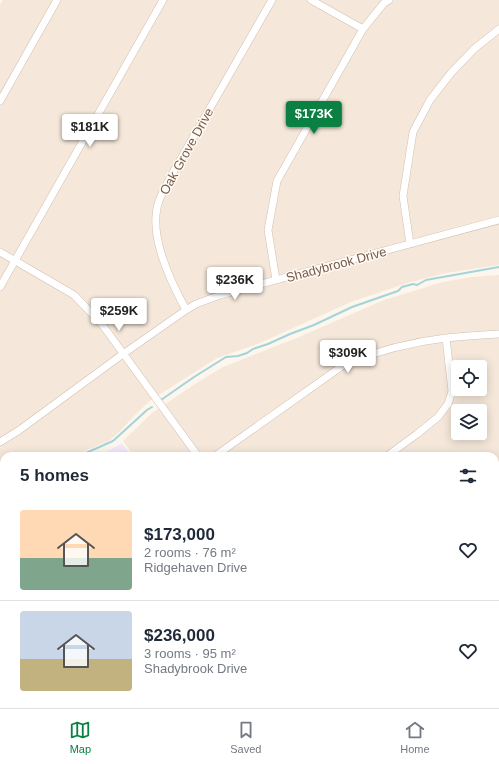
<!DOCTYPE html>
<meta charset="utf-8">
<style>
:root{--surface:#fff;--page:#f6f6f7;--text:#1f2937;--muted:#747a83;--line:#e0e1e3;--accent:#0b8043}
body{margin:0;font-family:Arial,sans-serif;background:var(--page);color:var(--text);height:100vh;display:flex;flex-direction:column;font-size:15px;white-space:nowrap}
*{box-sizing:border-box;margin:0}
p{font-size:13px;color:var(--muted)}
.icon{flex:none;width:22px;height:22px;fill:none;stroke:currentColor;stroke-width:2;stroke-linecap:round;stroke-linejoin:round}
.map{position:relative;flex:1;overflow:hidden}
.details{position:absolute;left:0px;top:452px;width:499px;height:256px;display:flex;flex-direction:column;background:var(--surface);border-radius:12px 12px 0 0;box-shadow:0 2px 10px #0003}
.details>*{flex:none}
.buttons{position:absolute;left:451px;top:360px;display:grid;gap:8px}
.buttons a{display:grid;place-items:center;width:36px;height:36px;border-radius:4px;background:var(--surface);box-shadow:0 2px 10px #0003;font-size:20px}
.price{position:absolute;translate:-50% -34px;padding:0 9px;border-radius:4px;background:#fff;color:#222;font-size:13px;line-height:26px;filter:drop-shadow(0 1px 2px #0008)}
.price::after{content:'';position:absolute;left:50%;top:24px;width:12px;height:9px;margin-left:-6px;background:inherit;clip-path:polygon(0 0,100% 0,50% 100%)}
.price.on{background:var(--accent);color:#fff}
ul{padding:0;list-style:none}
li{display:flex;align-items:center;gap:12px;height:100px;padding:0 20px}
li+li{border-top:1px solid var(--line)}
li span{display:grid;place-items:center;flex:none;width:112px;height:80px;border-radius:4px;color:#555}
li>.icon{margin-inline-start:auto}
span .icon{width:48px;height:48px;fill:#fffc;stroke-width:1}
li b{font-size:17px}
h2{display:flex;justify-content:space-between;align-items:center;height:48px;padding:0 20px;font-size:17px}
.tabs{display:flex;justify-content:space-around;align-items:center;height:56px;border-top:1px solid var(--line);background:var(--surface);font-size:11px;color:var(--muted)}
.tabs a{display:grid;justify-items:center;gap:2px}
.tabs .on{color:var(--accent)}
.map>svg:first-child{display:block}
.residential{fill:#f5e8da;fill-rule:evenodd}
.education{fill:#f3e8fa}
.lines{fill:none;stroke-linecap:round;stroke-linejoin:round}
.stream{stroke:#a5d3da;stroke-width:2}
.minor-casing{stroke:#d1beb0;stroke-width:8}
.minor{stroke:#fff;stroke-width:7}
.labels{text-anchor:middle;stroke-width:3;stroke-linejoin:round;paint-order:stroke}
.street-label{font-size:13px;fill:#7a5c4d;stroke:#fffaf3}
</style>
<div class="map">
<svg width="499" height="708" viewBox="0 0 499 708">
<rect width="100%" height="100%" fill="#fdf6ec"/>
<path class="residential" d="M3 0H499V265L446 273 407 283 351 302 260 343 217 358 151 400 138 412 117 434 109 441 72 456H4V489L0 491V5Z
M499 275V708H62L61 704H495V456H134L123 441 152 413 195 384 223 367 299 337 384 300 443 282 472 277ZM458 367H480V389H458ZM458 411H480V433H458Z
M0 636 4 641V704H48L49 708H0Z"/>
<path class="education" d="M122 443 131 456H99Z
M4 513V621L0 616V515Z"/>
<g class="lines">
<path class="stream" d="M161 400 194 377 226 357 238 356 247 353 253 349 268 344 290 334 314 325 352 307 398 291 402 287 413 284 417 285 426 280 499 267
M79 456 113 441 147 410 152 407
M0 495 4 493"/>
<g class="minor-casing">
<path id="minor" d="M311 0 363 29
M0 101 57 0
M410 244 403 196 413 132 430 100 451 73 474 49 499 29
M0 252 74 295 101 323 198 456
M276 280 268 230 277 181 363 29 384 3 389 0
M0 287 163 0
M186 310C171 282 147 234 159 201 162 192 167 184 171 176L272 0
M0 442 18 431 123 354 186 310 196 304 220 295 499 220
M215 456 345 364C377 351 412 342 446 338 464 336 481 335 499 334
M387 456 417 434 438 417 448 404 452 391 446 338
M495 495 499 492
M495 614 499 611
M0 630 4 635
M0 651 4 648
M53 704 54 708
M361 704 362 708
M232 708 248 704"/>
</g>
<use href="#minor" class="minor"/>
</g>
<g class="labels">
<g class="street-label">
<text transform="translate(186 151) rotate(-61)" y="5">Oak Grove Drive</text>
<text transform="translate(336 264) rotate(-15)" y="5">Shadybrook Drive</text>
</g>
</g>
</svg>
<div class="buttons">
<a><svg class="icon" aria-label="locate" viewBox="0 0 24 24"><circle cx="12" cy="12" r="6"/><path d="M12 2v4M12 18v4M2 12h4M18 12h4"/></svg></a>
<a><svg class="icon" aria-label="layers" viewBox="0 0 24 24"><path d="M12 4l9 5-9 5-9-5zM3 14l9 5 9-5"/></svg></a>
</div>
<b class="price on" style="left:314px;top:135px">$173K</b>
<b class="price" style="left:90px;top:148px">$181K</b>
<b class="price" style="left:235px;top:301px">$236K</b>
<b class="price" style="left:119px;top:332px">$259K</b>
<b class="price" style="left:348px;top:374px">$309K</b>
<section class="details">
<h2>5 homes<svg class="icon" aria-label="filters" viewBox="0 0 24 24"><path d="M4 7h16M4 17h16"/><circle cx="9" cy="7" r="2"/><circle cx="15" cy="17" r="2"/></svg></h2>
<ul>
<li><span style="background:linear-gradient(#ffd9b3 60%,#7fa58c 0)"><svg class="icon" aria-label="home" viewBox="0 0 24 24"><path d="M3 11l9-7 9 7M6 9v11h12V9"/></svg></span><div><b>$173,000</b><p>2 rooms · 76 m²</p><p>Ridgehaven Drive</p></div><svg class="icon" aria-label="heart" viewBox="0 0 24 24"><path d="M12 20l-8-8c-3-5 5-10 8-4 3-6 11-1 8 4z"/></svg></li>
<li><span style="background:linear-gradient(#c9d6e8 60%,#c2b280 0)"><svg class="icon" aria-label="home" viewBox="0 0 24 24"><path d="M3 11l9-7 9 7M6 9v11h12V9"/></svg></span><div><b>$236,000</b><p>3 rooms · 95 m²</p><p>Shadybrook Drive</p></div><svg class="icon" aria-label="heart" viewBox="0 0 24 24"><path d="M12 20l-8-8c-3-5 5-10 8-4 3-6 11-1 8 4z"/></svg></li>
</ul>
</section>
</div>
<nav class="tabs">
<a class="on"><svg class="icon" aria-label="map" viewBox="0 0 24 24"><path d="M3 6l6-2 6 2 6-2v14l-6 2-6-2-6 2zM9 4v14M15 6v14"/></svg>Map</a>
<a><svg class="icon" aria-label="saved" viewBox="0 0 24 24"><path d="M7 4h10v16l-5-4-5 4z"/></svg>Saved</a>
<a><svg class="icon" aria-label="home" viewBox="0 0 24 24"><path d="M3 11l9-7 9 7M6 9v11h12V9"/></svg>Home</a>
</nav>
